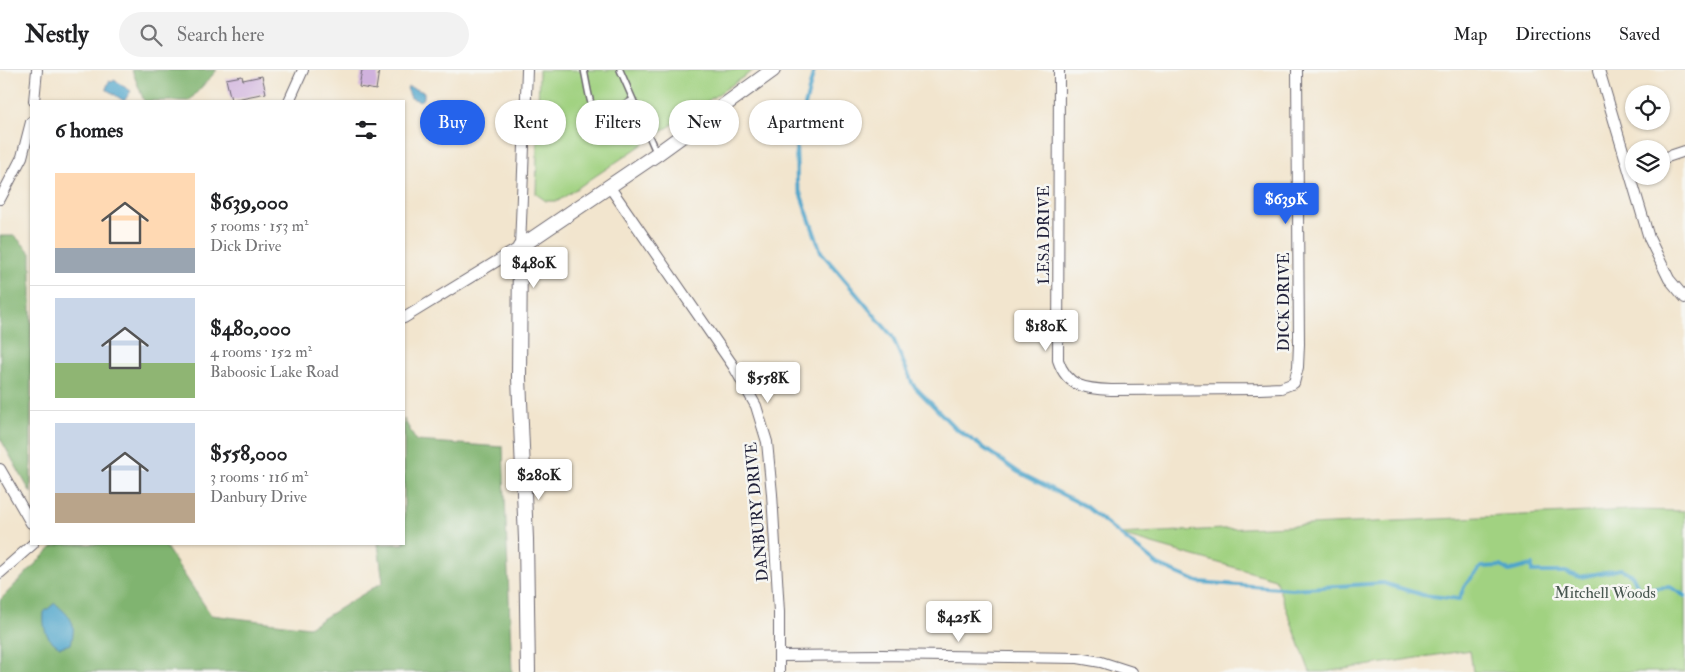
<!DOCTYPE html>
<meta charset="utf-8">
<style>
:root{--surface:#fff;--page:#f2f2f2;--text:#202124;--muted:#757577;--line:#e0e0e0;--accent:#2563eb}
body{margin:0;font-family:"IM FELL Double Pica",serif;background:var(--page);color:var(--text);height:100vh;display:flex;flex-direction:column;font-size:19px;white-space:nowrap}
*{box-sizing:border-box;margin:0}
p{font-size:16px;color:var(--muted)}
.icon{flex:none;width:28px;height:28px;fill:none;stroke:currentColor;stroke-width:2;stroke-linecap:round;stroke-linejoin:round}
.map{position:relative;flex:1;overflow:hidden}
.details{position:absolute;left:30px;top:30px;width:375px;height:445px;display:flex;flex-direction:column;background:var(--surface);border-radius:0px;box-shadow:0 1px 4px #0004}
.details>*{flex:none}
.banner{position:absolute;left:420px;top:30px;width:475px;height:45px;display:flex;gap:10px}
.buttons{position:absolute;left:1625px;top:15px;display:grid;gap:10px}
.buttons a{display:grid;place-items:center;width:45px;height:45px;border-radius:50%;background:var(--surface);box-shadow:0 1px 4px #0004;font-size:25px}
.price{position:absolute;translate:-50% -42px;padding:0 11px;border-radius:5px;background:#fff;color:#222;font-size:16px;line-height:32px;filter:drop-shadow(0 1px 2px #0008)}
.price::after{content:'';position:absolute;left:50%;top:30px;width:15px;height:11px;margin-left:-8px;background:inherit;clip-path:polygon(0 0,100% 0,50% 100%)}
.price.on{background:var(--accent);color:#fff}
ul{padding:0;list-style:none}
li{display:flex;align-items:center;gap:15px;height:125px;padding:0 25px}
li+li{border-top:1px solid var(--line)}
li span{display:grid;place-items:center;flex:none;width:140px;height:100px;border-radius:0px;color:#555}
li>.icon{margin-inline-start:auto}
span .icon{width:60px;height:60px;fill:#fffc;stroke-width:1}
li b{font-size:21px}
h2{display:flex;justify-content:space-between;align-items:center;height:60px;padding:0 25px;font-size:21px}
.tag{padding:0 18px;border-radius:22px;background:var(--surface);box-shadow:0 1px 4px #0004;font-size:18px;line-height:45px}
.tag.on{background:var(--accent);color:#fff}
header{display:flex;align-items:center;gap:30px;box-sizing:border-box;height:70px;padding:0 25px;background:var(--surface);border-bottom:1px solid var(--line)}
header strong{font-size:24px}
nav{display:flex;gap:28px;margin-inline-start:auto;font-size:18px}
.search{width:350px;height:45px;background:var(--page);display:flex;align-items:center;gap:12px;box-sizing:border-box;padding:0 18px;border-radius:28px;color:var(--muted);font-size:19px}
.map>svg:first-child{display:block}
.green{fill:#a1d281;stroke:#627a5e}
.forest{fill:#80b46f;stroke:#516b55}
.water{fill:#4da4ca;stroke:#386382}
.lines{fill:none;stroke-linecap:round;stroke-linejoin:round}
.stream{stroke:#4da4ca;stroke-width:4}
.building{fill:#d0b2dd}
.lane-casing{stroke:#6b666e;stroke-width:8}
.street-casing{stroke:#6b666e;stroke-width:12}
.secondary-casing{stroke:#6b666e;stroke-width:16}
.lane{stroke:#fff;stroke-width:5}
.street{stroke:#fff;stroke-width:10}
.secondary{stroke:#fff;stroke-width:14}
.labels{text-anchor:middle;stroke-width:5;stroke-linejoin:round;paint-order:stroke}
.street-label{font-size:16px;fill:#22223b;stroke:#f6f6f2}
.park-label{font-size:16px;fill:#485750;stroke:#f6f6f2}
</style>
<header>
<strong>Nestly</strong>
<div class="search"><svg class="icon" aria-label="search" viewBox="0 0 24 24"><circle cx="10" cy="10" r="6"/><path d="M15 15l6 6"/></svg>Search here</div>
<nav><a>Map</a><a>Directions</a><a>Saved</a></nav>
</header>
<div class="map">
<svg width="1685" height="602" viewBox="0 0 1685 602">
<rect width="100%" height="100%" fill="#f6f6f2"/>
<filter id="ink" filterUnits="userSpaceOnUse"><feTurbulence type="fractalNoise" baseFrequency=".02" numOctaves="2"/><feDisplacementMap in="SourceGraphic" scale="10" xChannelSelector="R" yChannelSelector="G"/><feConvolveMatrix kernelMatrix="1 2 1 2 8 2 1 2 1" color-interpolation-filters="sRGB"/></filter>
<filter id="wash" filterUnits="userSpaceOnUse"><feTurbulence type="fractalNoise" baseFrequency=".0096" numOctaves="4" result="noise"/><feDisplacementMap in="SourceGraphic" scale="20" xChannelSelector="R" yChannelSelector="G"/><feGaussianBlur stdDeviation="1.12" result="paint"/><feColorMatrix in="noise" values="0 0 0 0 0 0 0 0 0 0 0 0 0 0 0 0 0 1.4 0 .05"/><feComposite in="paint" operator="in"/></filter>
<g filter="url(#wash)">
<rect width="100%" height="100%" fill="#f2e5ce"/>
<path class="green" d="M539 0H754L558 131H546L536 124Z
M1631 440 1685 441V602H1473L1470 580 1324 602H1310L1275 509 1117 464Z"/>
<path class="forest" d="M132 0H217L189 31H144Z
M0 166H15L31 183V423L0 368Z
M404 349 416 371 503 377 512 602H0V530L52 477 62 474H164L211 545 309 557 383 512 378 474H404Z"/>
<path class="water" d="M114 10 131 21 124 31 106 19 109 11 112 12Z
M409 17 424 22V28L420 31 411 28 407 18Z
M55 533C71 548 77 551 71 574L60 577C45 568 43 559 44 542Z"/>
<g class="lines">
<path class="stream" d="M814 0 796 72 797 114 821 182 892 266 913 315 955 358 1018 402 1085 436 1158 495 1198 512 1292 519 1383 513 1423 525 1459 529 1465 515 1481 497 1501 496 1509 501 1532 495V502H1565L1580 507 1621 499 1632 505 1639 519 1670 517 1685 526"/>
</g>
<g id="blocks">
<path class="building" d="M362 0H379L376 20 359 17Z
M242 6 243 10 262 6 266 23 231 30 226 9Z"/>
</g>
</g>
<g filter="url(#ink)">
<use href="#blocks" fill-opacity="0" stroke="#6b666e" stroke-width="1"/>
<g class="lines">
<g class="lane-casing">
<path id="lane" d="M584 0C593 43 588 53 633 30
M620 0 656 82"/>
</g>
<g class="street-casing">
<path id="street" d="M1059 0 1058 290C1067 317 1085 319 1111 320L1259 319 1281 318 1294 313 1298 297 1299 274 1297 0
M1599 0 1649 168 1669 209 1685 228
M34 31 37 0
M289 31 303 0
M1661 89 1685 81
M609 116 734 297 756 336 767 372 772 424 779 542V602
M0 129 22 87 31 52
M404 248 520 177 527 0
M0 399 31 453
M0 503 33 474
M779 586 882 585 1078 588 1101 592 1132 602"/>
</g>
<g class="secondary-casing">
<path id="secondary" d="M528 602 526 469 519 308 520 177 657 84 773 0"/>
</g>
<use href="#lane" class="lane"/>
<use href="#street" class="street"/>
<use href="#secondary" class="secondary"/>
</g>
</g>
<g class="labels">
<g class="street-label">
<text transform="translate(1043 165) rotate(-90)" y="6">LESA DRIVE</text>
<text transform="translate(1283 232) rotate(-90)" y="6">DICK DRIVE</text>
<text transform="translate(756 442) rotate(-95)" y="6">DANBURY DRIVE</text>
</g>
<g class="park-label">
<text x="1605" y="528">Mitchell Woods</text>
</g>
</g>
</svg>
<div class="buttons">
<a><svg class="icon" aria-label="locate" viewBox="0 0 24 24"><circle cx="12" cy="12" r="6"/><path d="M12 2v4M12 18v4M2 12h4M18 12h4"/></svg></a>
<a><svg class="icon" aria-label="layers" viewBox="0 0 24 24"><path d="M12 4l9 5-9 5-9-5zM3 14l9 5 9-5"/></svg></a>
</div>
<b class="price on" style="left:1286px;top:155px">$639K</b>
<b class="price" style="left:534px;top:219px">$480K</b>
<b class="price" style="left:1046px;top:282px">$180K</b>
<b class="price" style="left:768px;top:334px">$558K</b>
<b class="price" style="left:539px;top:431px">$280K</b>
<b class="price" style="left:959px;top:573px">$425K</b>
<div class="banner">
<a class="tag on">Buy</a>
<a class="tag">Rent</a>
<a class="tag">Filters</a>
<a class="tag">New</a>
<a class="tag">Apartment</a>
</div>
<section class="details">
<h2>6 homes<svg class="icon" aria-label="filters" viewBox="0 0 24 24"><path d="M4 7h16M4 17h16"/><circle cx="9" cy="7" r="2"/><circle cx="15" cy="17" r="2"/></svg></h2>
<ul>
<li><span style="background:linear-gradient(#ffd9b3 75%,#9aa5b1 0)"><svg class="icon" aria-label="home" viewBox="0 0 24 24"><path d="M3 11l9-7 9 7M6 9v11h12V9"/></svg></span><div><b>$639,000</b><p>5 rooms · 153 m²</p><p>Dick Drive</p></div></li>
<li><span style="background:linear-gradient(#c9d6e8 65%,#8fb573 0)"><svg class="icon" aria-label="home" viewBox="0 0 24 24"><path d="M3 11l9-7 9 7M6 9v11h12V9"/></svg></span><div><b>$480,000</b><p>4 rooms · 152 m²</p><p>Baboosic Lake Road</p></div></li>
<li><span style="background:linear-gradient(#c9d6e8 70%,#b9a48a 0)"><svg class="icon" aria-label="home" viewBox="0 0 24 24"><path d="M3 11l9-7 9 7M6 9v11h12V9"/></svg></span><div><b>$558,000</b><p>3 rooms · 116 m²</p><p>Danbury Drive</p></div></li>
</ul>
</section>
</div>
